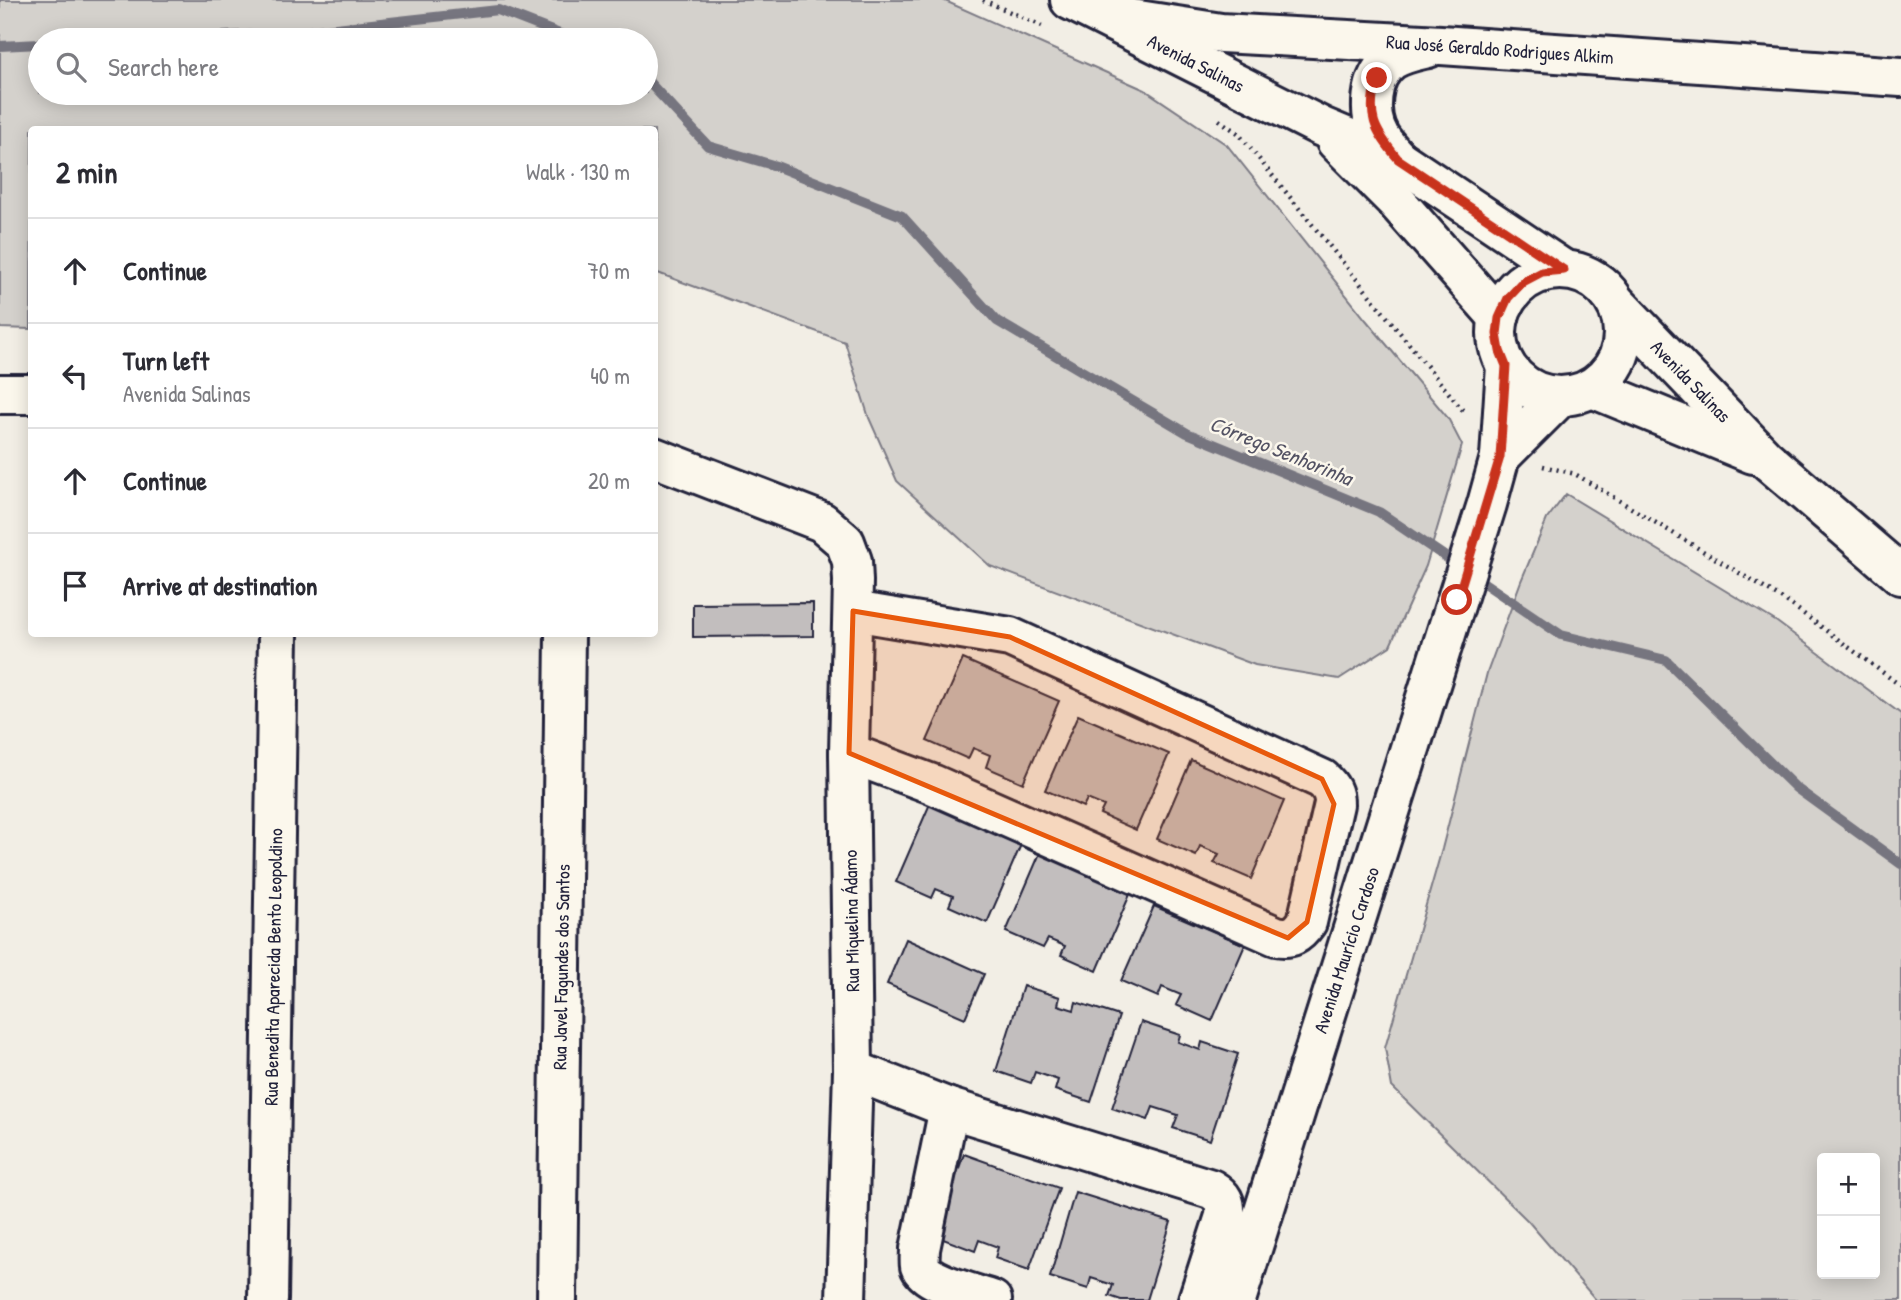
<!DOCTYPE html>
<html lang="en">
<head>
<meta charset="utf-8">
<style>
  body { margin:0; font-family:"Patrick Hand",sans-serif; background:#f2f2f3; color:#2b2b33 }
  .controls { position:absolute; right:21px; bottom:21px; display:grid; overflow:hidden; border-radius:7px; box-shadow:0 4px 18px #0003 }
  .controls button { width:63px; height:63px; display:grid; place-items:center; padding:0; border:0; border-bottom:2px solid #e1e1e2; background:#fff; color:#2b2b33; font:35px sans-serif }
  .stop { position:absolute; width:21px; height:21px; margin:-16px; border:5px solid #c8321e; border-radius:50%; background:#fff }
  .stop.end { background:#c8321e; border-color:#fff; box-shadow:0 2px 7px #0008 }
  .list { margin:0; padding:0; list-style:none }
  h2 { display:flex; justify-content:space-between; align-items:center; height:91px; margin:0; padding:0 28px; font-size:30px }
  h2 small { font-size:23px; font-weight:400; color:#7c7c81 }
  .list li { display:grid; grid-template-columns:46px 1fr auto; gap:21px; align-items:center; box-sizing:border-box; height:105px; padding:0 28px; border-top:2px solid #e1e1e2 }
  .list b { display:block; font-size:26px; white-space:nowrap }
  .list p { margin:0; font-size:23px; white-space:nowrap; color:#7c7c81 }
  .list em { font-size:23px; font-style:normal; color:#7c7c81 }
  .icon { flex:none; width:38px; height:38px; fill:none; stroke:currentColor; stroke-width:2; stroke-linecap:round; stroke-linejoin:round }
  .map { position:relative; flex:none; width:1901px; height:1300px; overflow:hidden }
  .search { position:absolute; background:#fff; box-shadow:0 4px 18px #0003; left:28px; top:28px; width:630px; height:77px; display:flex; align-items:center; gap:18px; box-sizing:border-box; padding:0 24px; border-radius:38px; color:#7c7c81; font-size:26px }
  .panel { position:absolute; background:#fff; box-shadow:0 4px 18px #0003; left:28px; top:126px; width:630px; height:511px; border-radius:7px }
  .map>svg:first-child { display:block }
  .green { fill:#d4d1cc; stroke:#7b7a84; stroke-width:2; fill-rule:evenodd }
  .lines { fill:none; stroke-linecap:round; stroke-linejoin:round }
  .stream { stroke:#76747f; stroke-width:10 }
  .building { fill:#c2bebe; stroke:#22223b; stroke-width:2 }
  .minor-casing { stroke:#22223b; stroke-width:44 }
  .path { stroke:#22223b; stroke-width:4.5; stroke-dasharray:2 5; stroke-linecap:butt }
  .minor { stroke:#fbf7ec; stroke-width:38 }
  .route { stroke:#c8321e; stroke-width:9 }
  .marked { fill:#e8590c; fill-opacity:0.2; stroke:#e8590c; stroke-width:5; stroke-linejoin:round }
  .labels { text-anchor:middle; stroke-width:5; stroke-linejoin:round; paint-order:stroke }
  .street-label { font-size:19px; fill:#22223b; stroke:#fbf7ec }
  .water-label { font-size:21px; font-style:italic; fill:#535263; stroke:#fbf7ec }
</style>
</head>
<body>
<div class="map">
<svg width="1901" height="1300" viewBox="0 0 1901 1300">
  <rect width="100%" height="100%" fill="#f2eee5"/>
  <filter id="ink" filterUnits="userSpaceOnUse"><feTurbulence type="fractalNoise" baseFrequency=".0143" numOctaves="2"/><feDisplacementMap in="SourceGraphic" scale="14" xChannelSelector="R" yChannelSelector="G"/><feConvolveMatrix kernelMatrix="1 2 1 2 8 2 1 2 1" color-interpolation-filters="sRGB"/></filter>
  <g filter="url(#ink)">
    <g class="green">
      <path d="M 0,0 L 943,0 L 1145,90 L 1227,145 L 1366,320 L 1448,418 L 1462,445 L 1426,566 L 1390,646 L 1339,679 L 1255,665 L 990,566 L 897,481 L 869,418 L 845,342 L 655,272 L 654,130 L 32,130 L 31,329 L 0,328 ZM 40,40 L 646,40 L 646,93 L 40,93 Z"/>
      <path d="M 1566,494 L 1777,622 L 1901,714 L 1901,1300 L 1596,1300 L 1528,1221 L 1392,1087 L 1385,1048 L 1442,849 L 1487,673 L 1521,581 L 1547,519 ZM 1822,1158 L 1875,1158 L 1875,1274 L 1822,1274 Z"/>
    </g>
    <g class="lines">
      <g class="stream">
        <polyline points="125,40 291,33 498,10 575,40"/>
        <polyline points="0,46 40,44"/>
        <polyline points="646,79 708,146 776,166 902,216 997,321 1187,433 1379,512 1561,635 1666,660 1796,788 1901,864"/>
      </g>
    </g>
    <g class="building">
      <polygon points="813,603 813,636 693,637 693,604"/>
      <polygon points="963,659 1059,701 1023,783 986,767 990,755 973,748 968,759 927,741"/>
      <polygon points="1078,715 1169,754 1136,830 1100,814 1104,806 1087,799 1083,807 1045,790"/>
      <polygon points="1191,760 1284,801 1251,879 1214,863 1219,854 1200,846 1196,856 1157,839"/>
      <polygon points="932,799 1023,840 987,923 949,906 953,896 936,889 932,898 896,882"/>
      <polygon points="1040,853 1131,892 1097,971 1061,955 1065,946 1048,939 1043,948 1006,932"/>
      <polygon points="1154,906 1245,945 1212,1021 1176,1005 1181,995 1162,987 1158,997 1121,981"/>
      <polygon points="906,939 984,974 965,1018 887,984"/>
      <polygon points="1023,986 1060,997 1058,1005 1074,1010 1076,1002 1119,1016 1091,1102 1055,1090 1058,1080 1035,1072 1031,1083 996,1071"/>
      <polygon points="1141,1022 1180,1035 1178,1042 1200,1050 1202,1042 1238,1054 1210,1140 1173,1128 1178,1115 1153,1107 1148,1120 1112,1108"/>
      <polygon points="964,1154 1059,1188 1029,1270 995,1258 998,1247 979,1240 975,1251 935,1236"/>
      <polygon points="1075,1192 1171,1222 1147,1300 1121,1300 1109,1296 1113,1285 1091,1278 1088,1289 1050,1277"/>
    </g>
    <g class="lines">
      <defs>
        <g id="minor">
          <polyline points="1070,0 1322,127 1398,159 1564,270"/>
          <polyline points="1100,14 1221,33 1441,45 1901,77"/>
          <polyline points="1336,141 1395,200 1499,318"/>
          <path d="M 1398,159 C 1392,152 1385,145 1380,137 C 1367,115 1369,76 1392,60 C 1403,53 1415,51 1428,48"/>
          <circle cx="1560" cy="333" r="63"/>
          <polyline points="1617,304 1765,458 1901,575"/>
          <polyline points="1592,388 1753,454"/>
          <polyline points="0,394 32,394"/>
          <polyline points="654,457 822,522 845,542 852,561 853,581 849,753 853,1070 846,1300"/>
          <polyline points="1500,457 1560,397"/>
          <path d="M 849,753 L 932,784 L 1276,936 C 1291,939 1298,935 1307,922 L 1334,804 C 1334,793 1331,787 1322,779 L 1010,637 L 853,611"/>
          <polyline points="853,1070 949,1108"/>
          <polyline points="268,1300 278,634"/>
          <polyline points="557,1300 565,634"/>
          <path d="M 992,1300 C 976,1294 925,1283 920,1266 C 919,1261 920,1254 920,1249 L 949,1108 L 1211,1189 C 1223,1196 1226,1202 1225,1216 L 1198,1300"/>
          <polyline points="1236,1300 1487,504 1500,457 1506,366"/>
        </g>
      </defs>
      <use href="#minor" class="minor-casing"/>
      <g class="path">
        <polyline points="983,0 1042,26"/>
        <polyline points="1219,120 1238,133 1465,413"/>
        <polyline points="1543,466 1575,474 1789,603 1901,686"/>
      </g>
      <use href="#minor" class="minor"/>
    </g>
  </g>
  <g class="lines" filter="url(#ink)">
    <path class="route" d="M 1377,78 C 1366,116 1374,130 1398,159 L 1564,270 L 1542,272 L 1523,282 L 1508,298 L 1499,318 L 1497,334 L 1500,351 L 1506,366 L 1500,457 L 1457,600"/>
  </g>
  <path class="marked" d="M 853,611 L 1010,637 L 1322,779 L 1334,804 L 1307,922 L 1288,938 L 849,753 Z"/>
  <g class="labels">
    <g class="street-label">
      <text transform="translate(1500 49) rotate(4)" y="7">Rua José Geraldo Rodrigues Alkim</text>
      <text transform="translate(1196 63) rotate(27)" y="7">Avenida Salinas</text>
      <text transform="translate(1691 381) rotate(46)" y="7">Avenida Salinas</text>
      <text transform="translate(851 921) rotate(-91)" y="7">Rua Miquelina Ádamo</text>
      <text transform="translate(1346 950) rotate(-72)" y="7">Avenida Maurício Cardoso</text>
      <text transform="translate(273 967) rotate(-89)" y="7">Rua Benedita Aparecida Bento Leopoldino</text>
      <text transform="translate(561 967) rotate(-89)" y="7">Rua Javel Fagundes dos Santos</text>
    </g>
    <g class="water-label">
      <text transform="translate(1281 451) rotate(22)" y="7">Córrego Senhorinha</text>
    </g>
  </g>
</svg>
<div class="controls">
<button>+</button>
<button>−</button>
</div>
<div class="stop" style="left:1457px;top:600px"></div>
<div class="stop end" style="left:1377px;top:78px"></div>
<div class="search"><svg class="icon" aria-label="search" viewBox="0 0 24 24"><circle cx="10" cy="10" r="6"/><path d="M15 15l6 6"/></svg>Search here</div>
<section class="panel">
<h2>2 min<small>Walk · 130 m</small></h2>
<ul class="list">
<li><svg class="icon" aria-label="ahead" viewBox="0 0 24 24"><path d="M12 20V5M6 11l6-6 6 6"/></svg><div><b>Continue</b></div><em>70 m</em></li>
<li><svg class="icon" aria-label="left" viewBox="0 0 24 24"><path d="M17 20v-9H6M10 6l-5 5 5 5"/></svg><div><b>Turn left</b><p>Avenida Salinas</p></div><em>40 m</em></li>
<li><svg class="icon" aria-label="ahead" viewBox="0 0 24 24"><path d="M12 20V5M6 11l6-6 6 6"/></svg><div><b>Continue</b></div><em>20 m</em></li>
<li><svg class="icon" aria-label="arrive" viewBox="0 0 24 24"><path d="M6 21V4h12l-3 4 3 4H6"/></svg><div><b>Arrive at destination</b></div></li>
</ul>
</section>
</div>
</body>
</html>
